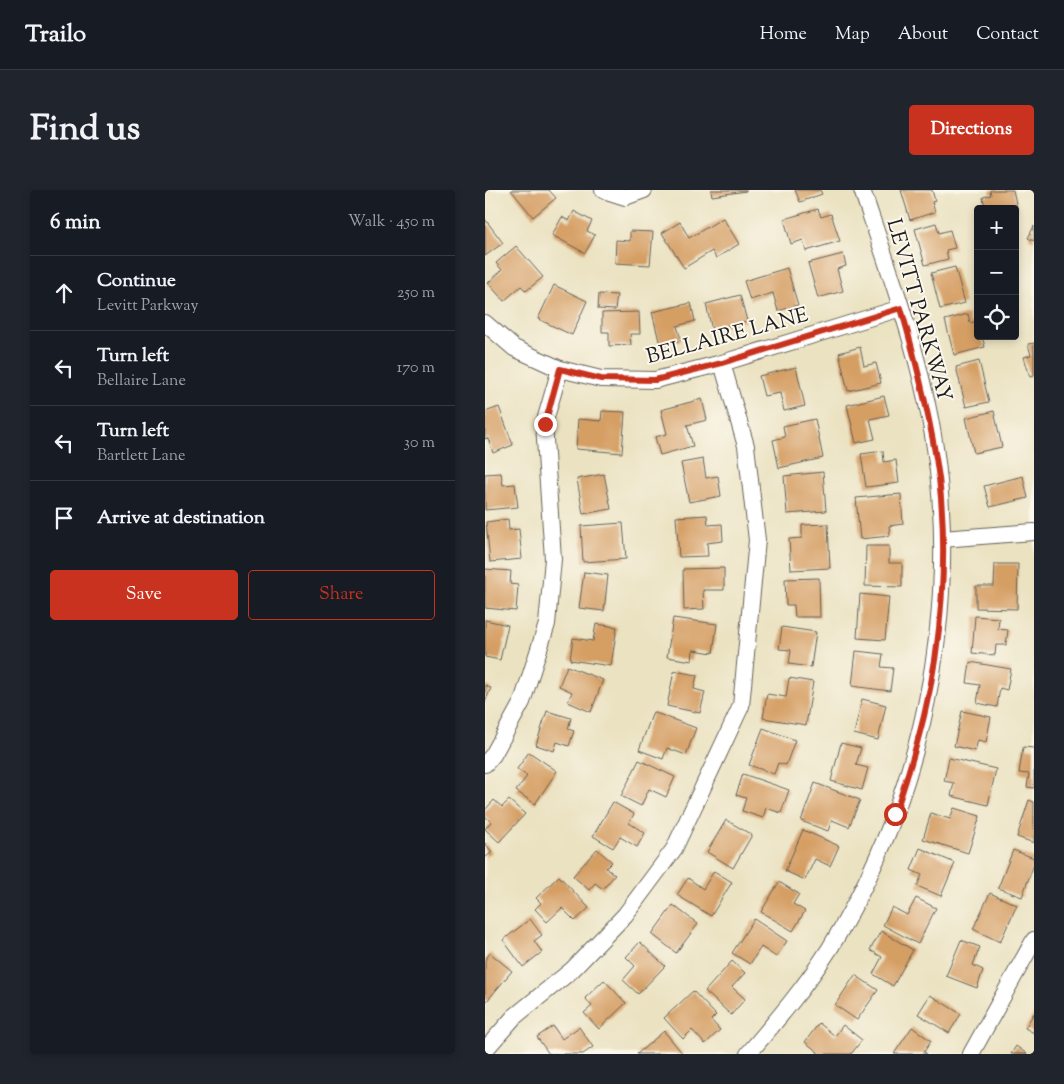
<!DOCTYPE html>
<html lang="en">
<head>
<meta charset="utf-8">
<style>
  body { margin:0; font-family:"Sorts Mill Goudy",serif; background:#20242c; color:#f1f3f6 }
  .controls { position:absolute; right:15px; top:15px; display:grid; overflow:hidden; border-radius:5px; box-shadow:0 2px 8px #0003 }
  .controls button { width:45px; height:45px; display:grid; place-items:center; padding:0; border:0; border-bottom:1px solid #363941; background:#171b24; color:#f1f3f6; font:25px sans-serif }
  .stop { position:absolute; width:15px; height:15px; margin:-11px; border:4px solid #c8321e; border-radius:50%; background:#fff }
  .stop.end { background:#c8321e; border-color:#fff; box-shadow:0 1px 5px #0008 }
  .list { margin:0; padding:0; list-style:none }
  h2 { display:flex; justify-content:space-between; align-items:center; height:65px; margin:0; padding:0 20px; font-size:21px }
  h2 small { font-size:16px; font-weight:400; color:#9ea1a6 }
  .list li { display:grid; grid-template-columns:32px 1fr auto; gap:15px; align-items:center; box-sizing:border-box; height:75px; padding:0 20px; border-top:1px solid #363941 }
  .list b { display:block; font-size:19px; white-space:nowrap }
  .list p { margin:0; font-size:16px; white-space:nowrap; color:#9ea1a6 }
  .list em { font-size:16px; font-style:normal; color:#9ea1a6 }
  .actions { display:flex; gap:10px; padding:15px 20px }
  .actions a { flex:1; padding:11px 0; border:1px solid #c8321e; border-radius:5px; text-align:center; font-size:18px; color:#c8321e }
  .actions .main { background:#c8321e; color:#fff }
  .icon { flex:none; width:28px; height:28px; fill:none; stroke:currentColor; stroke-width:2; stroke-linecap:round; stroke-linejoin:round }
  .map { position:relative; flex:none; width:549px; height:864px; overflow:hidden; border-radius:5px }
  header { display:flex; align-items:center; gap:30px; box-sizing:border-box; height:70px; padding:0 25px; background:#171b24; border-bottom:1px solid #363941 }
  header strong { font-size:24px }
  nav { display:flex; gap:28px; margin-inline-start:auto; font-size:18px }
  .intro { display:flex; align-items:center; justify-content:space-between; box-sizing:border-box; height:120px; padding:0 30px }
  h1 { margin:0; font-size:35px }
  .button { padding:12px 22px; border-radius:5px; background:#c8321e; color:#fff; font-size:18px; font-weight:700 }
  main { display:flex; gap:30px; padding:0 30px }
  aside { flex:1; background:#171b24; border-radius:5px; box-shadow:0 2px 8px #0003 }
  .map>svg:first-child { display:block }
  .building { fill:#d59e64 }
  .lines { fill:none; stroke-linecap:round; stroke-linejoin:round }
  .minor-casing { stroke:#646156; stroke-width:18 }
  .minor { stroke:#fff; stroke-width:16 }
  .route { stroke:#c8321e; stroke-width:6 }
  .labels { text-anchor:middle; stroke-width:4; stroke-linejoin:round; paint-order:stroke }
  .street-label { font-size:21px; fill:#1c1c1c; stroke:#fbf7ec }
</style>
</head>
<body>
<header>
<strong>Trailo</strong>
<nav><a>Home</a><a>Map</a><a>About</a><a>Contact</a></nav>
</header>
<div class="intro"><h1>Find us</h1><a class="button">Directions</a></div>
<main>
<aside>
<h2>6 min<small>Walk · 450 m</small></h2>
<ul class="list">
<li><svg class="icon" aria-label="ahead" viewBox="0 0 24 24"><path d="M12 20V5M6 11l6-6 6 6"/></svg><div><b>Continue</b><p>Levitt Parkway</p></div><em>250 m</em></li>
<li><svg class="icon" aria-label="left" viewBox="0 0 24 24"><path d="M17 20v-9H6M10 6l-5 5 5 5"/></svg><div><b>Turn left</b><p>Bellaire Lane</p></div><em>170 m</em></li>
<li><svg class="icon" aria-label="left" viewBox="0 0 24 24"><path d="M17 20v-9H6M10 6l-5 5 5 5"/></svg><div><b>Turn left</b><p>Bartlett Lane</p></div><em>30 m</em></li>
<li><svg class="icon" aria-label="arrive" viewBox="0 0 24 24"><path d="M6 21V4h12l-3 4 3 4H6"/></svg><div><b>Arrive at destination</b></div></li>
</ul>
<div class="actions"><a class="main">Save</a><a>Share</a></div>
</aside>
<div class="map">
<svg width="549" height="864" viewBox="0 0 549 864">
  <rect width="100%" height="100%" fill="#fbf7ec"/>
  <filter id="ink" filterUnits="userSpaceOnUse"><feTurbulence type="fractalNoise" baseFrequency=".02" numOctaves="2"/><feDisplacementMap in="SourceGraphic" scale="10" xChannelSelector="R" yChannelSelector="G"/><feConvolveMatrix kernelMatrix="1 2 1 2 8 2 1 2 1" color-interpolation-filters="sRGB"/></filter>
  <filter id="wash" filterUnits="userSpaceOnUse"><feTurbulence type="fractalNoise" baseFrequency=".0096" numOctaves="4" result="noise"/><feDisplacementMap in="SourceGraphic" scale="20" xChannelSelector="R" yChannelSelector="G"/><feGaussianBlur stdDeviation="1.12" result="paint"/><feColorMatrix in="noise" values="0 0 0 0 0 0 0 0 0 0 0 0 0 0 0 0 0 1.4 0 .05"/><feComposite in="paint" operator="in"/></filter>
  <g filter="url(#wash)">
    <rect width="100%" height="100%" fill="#ebe2c1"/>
    <g id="blocks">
      <g class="building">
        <polygon points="26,0 64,0 71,8 48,27"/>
        <polygon points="226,0 261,0 261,1 227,6"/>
        <polygon points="310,0 335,0 337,4 315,12"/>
        <polygon points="416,0 447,0 450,11 447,12 450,22 425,30"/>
        <polygon points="505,0 528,0 533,22 530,23 530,19 500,19 498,7 506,5"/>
        <polygon points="333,19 336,27 346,24 355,51 321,61 318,50 306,54 299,29"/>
        <polygon points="89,21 107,31 102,41 110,45 100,63 67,45 77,27 84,31"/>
        <polygon points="238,28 254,54 231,68 227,61 199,78 177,43 195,32 204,48"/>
        <polygon points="0,29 18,53 0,66"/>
        <polygon points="451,33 454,43 465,40 470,58 461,60 463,69 440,75 430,39"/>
        <polygon points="549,36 549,51 543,48"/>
        <polygon points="145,41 168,42 165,75 130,73 131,50 145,51"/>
        <polygon points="31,56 58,87 41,101 36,96 19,111 3,93 17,80 11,73"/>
        <polygon points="358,64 361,76 352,79 358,101 333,108 323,73"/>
        <polygon points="470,77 480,113 455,119 446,83"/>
        <polygon points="302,78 313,115 293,121 288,103 265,110 259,91"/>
        <polygon points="69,95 102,111 87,145 53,129"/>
        <polygon points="114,104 132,105 130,120 113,119"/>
        <polygon points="255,105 262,131 227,140 221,114"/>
        <polygon points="206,113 210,131 192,136 196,150 175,155 167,122"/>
        <polygon points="154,122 155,144 145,144 146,155 124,156 124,142 117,142 117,123"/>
        <polygon points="483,124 485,133 493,131 493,146 497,146 500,157 469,165 460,130"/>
        <polygon points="549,153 549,186 545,187 539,167 546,165 543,154"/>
        <polygon points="375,157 379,176 391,173 396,193 363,201 354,163"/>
        <polygon points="494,171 504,212 481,217 471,177"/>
        <polygon points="311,177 320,216 299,221 295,203 279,206 274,186"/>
        <polygon points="399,206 404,225 385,229 390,249 371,253 362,215"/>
        <polygon points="217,209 222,230 202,235 208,256 175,265 170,247 182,244 176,220"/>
        <polygon points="14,217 28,255 8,263 3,248 0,249 0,222"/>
        <polygon points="117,221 140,222 137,263 91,259 93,229 116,231"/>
        <polygon points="509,221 517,257 489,263 481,228"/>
        <polygon points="330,229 338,268 294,278 288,250 300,247 298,236"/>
        <polygon points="398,261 399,272 411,270 414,293 381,297 376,264"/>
        <polygon points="218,269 221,288 233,286 236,306 204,312 196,273"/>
        <polygon points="338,282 341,321 302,324 299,286"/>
        <polygon points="16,283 18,295 30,294 33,317 0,320 0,284"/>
        <polygon points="119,284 126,319 98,324 92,289"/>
        <polygon points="538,286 543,308 505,317 499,296"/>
        <polygon points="416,304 418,334 404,336 405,346 375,349 371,308"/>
        <polygon points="222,325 223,335 237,334 238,351 222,353 223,366 194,367 191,327"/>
        <polygon points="23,329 24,340 34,339 37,369 5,372 1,332"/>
        <polygon points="138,333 141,369 98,372 96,336"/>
        <polygon points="343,334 345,378 306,380 304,349 317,348 317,335"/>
        <polygon points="381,356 404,356 404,373 417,373 417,397 380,396"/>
        <polygon points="510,374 533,374 532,419 491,418 491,396 509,396"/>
        <polygon points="239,378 239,400 218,400 219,419 199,420 198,379"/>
        <polygon points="0,379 26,381 25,394 33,395 31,421 0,418"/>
        <polygon points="99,382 123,385 119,421 94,418"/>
        <polygon points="334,388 335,427 310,427 309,415 301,415 300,389"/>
        <polygon points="375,404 404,407 400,450 372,448"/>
        <polygon points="490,426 514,428 513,439 523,440 521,455 511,455 510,465 487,463"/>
        <polygon points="188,428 232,434 228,463 208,460 207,471 182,467"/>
        <polygon points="0,430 23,435 15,470 0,467"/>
        <polygon points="111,434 132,437 126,476 85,470 88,448 108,451"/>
        <polygon points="297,437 331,442 326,477 304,474 306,460 294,459"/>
        <polygon points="371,461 398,464 396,477 408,478 405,501 367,496"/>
        <polygon points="485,472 526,479 522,500 515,498 512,517 492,513 495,495 482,493"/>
        <polygon points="82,476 118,490 106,522 83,512 87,502 74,496"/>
        <polygon points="189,481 212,485 209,499 220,502 215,523 182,516"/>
        <polygon points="304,488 328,492 321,535 278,528 282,504 301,507"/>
        <polygon points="0,495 6,498 0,512"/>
        <polygon points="377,509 401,515 393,550 369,544"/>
        <polygon points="62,521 86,528 83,539 89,541 84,556 72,552 69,561 51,555"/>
        <polygon points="477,521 506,527 501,552 493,550 490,561 469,556"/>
        <polygon points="168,522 211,538 201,565 182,558 178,569 154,560"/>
        <polygon points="278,538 310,550 301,575 293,573 289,584 264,575"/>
        <polygon points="356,553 376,558 371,575 383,578 377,600 346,591"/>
        <polygon points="538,557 549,558 549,598 542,597 544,584 534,583"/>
        <polygon points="44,562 72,581 50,614 31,601 42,586 32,579"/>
        <polygon points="464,568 511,579 503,615 466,606 469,593 459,591"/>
        <polygon points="154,570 190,587 181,607 164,599 156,616 136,606"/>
        <polygon points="258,584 304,600 296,623 281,618 278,628 257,621 261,608 251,605"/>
        <polygon points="330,593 375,610 364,637 347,630 343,641 316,631"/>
        <polygon points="9,610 17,617 24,610 40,624 14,652 0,639 6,632 0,626 0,620"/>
        <polygon points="544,610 549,612 549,653 532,647"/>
        <polygon points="128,612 149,624 144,633 160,643 152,657 135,647 128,658 108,646"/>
        <polygon points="469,618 495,626 483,663 438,649 446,623 465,629"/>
        <polygon points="241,630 267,645 248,678 222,662"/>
        <polygon points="318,640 354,656 345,676 330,669 320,690 300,681"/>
        <polygon points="0,653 7,662 0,668"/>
        <polygon points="435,658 470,673 456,706 432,696 437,685 426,680"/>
        <polygon points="112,659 127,672 121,678 130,685 118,699 110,693 104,700 88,686"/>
        <polygon points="528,660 549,668 549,674 537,707 513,698"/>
        <polygon points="229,681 247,692 226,726 192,705 203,688 218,699"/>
        <polygon points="74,686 104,718 90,731 77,718 62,732 50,719 56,713 51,708"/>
        <polygon points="294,692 314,704 308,714 320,721 308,741 276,722"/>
        <polygon points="505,703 532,715 515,752 488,739"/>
        <polygon points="431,708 451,718 433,754 398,735 407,717 422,725"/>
        <polygon points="188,715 213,734 191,763 167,744"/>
        <polygon points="45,729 57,745 49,751 57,762 38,777 18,750"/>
        <polygon points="269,729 302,751 291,767 276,757 265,774 247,763"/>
        <polygon points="396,741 428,760 408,796 388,784 397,767 385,760"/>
        <polygon points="476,750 495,757 488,775 498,780 492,798 461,786"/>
        <polygon points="155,752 180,776 153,804 138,790 150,776 141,767"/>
        <polygon points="5,763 27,781 2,811 0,810 0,770"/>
        <polygon points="247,771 260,783 247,797 260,809 246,825 220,801"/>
        <polygon points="370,785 393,800 372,830 350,815"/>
        <polygon points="119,790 141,813 114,839 99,823 107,816 100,808"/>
        <polygon points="208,801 231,825 226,830 235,840 220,854 207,840 198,849 179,828"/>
        <polygon points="445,805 476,824 464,843 433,824"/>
        <polygon points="549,823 549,843 540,838"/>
        <polygon points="334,833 350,846 358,835 377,850 366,864 332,864 333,862 320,852"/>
        <polygon points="68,836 77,849 94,837 108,857 98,864 64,864 52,847"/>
        <polygon points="427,837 446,851 439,862 442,864 409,864"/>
        <polygon points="179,841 198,864 152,864"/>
        <polygon points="531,856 542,864 526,864"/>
      </g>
    </g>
  </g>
  <g filter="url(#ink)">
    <use href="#blocks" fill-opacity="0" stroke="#646156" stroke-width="1"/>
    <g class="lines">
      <defs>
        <g id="minor">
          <polyline points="118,0 140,7 159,0"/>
          <polyline points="0,133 29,158 75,179 116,189 170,190 237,173 416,118"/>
          <polyline points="457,349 549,342"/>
          <polyline points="0,574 8,565 37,512 62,434 68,369 59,234 75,179"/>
          <polyline points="0,860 29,827 87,780 140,725 189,659 256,516 272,350 261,256 237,173"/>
          <path d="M 263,864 C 292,830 321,796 345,758 C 430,619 469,453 454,291 C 445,192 409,94 377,0"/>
          <polyline points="486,864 549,750"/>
        </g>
      </defs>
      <use href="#minor" class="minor-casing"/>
      <use href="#minor" class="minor"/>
    </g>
  </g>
  <g class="lines" filter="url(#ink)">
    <path class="route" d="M 60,234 L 75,179 L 116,189 L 170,190 L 237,173 L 416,118 C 432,174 446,230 454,288 C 463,363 457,453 439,526 C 431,559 421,591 410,624"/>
  </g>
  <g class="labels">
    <g class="street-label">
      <text transform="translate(435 120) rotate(74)" y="7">LEVITT PARKWAY</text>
      <text transform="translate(242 145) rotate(-15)" y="7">BELLAIRE LANE</text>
    </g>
  </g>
</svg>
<div class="controls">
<button>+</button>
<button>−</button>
<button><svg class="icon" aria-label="locate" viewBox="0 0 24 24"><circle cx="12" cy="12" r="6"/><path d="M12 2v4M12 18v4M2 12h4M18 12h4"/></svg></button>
</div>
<div class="stop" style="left:410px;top:624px"></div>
<div class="stop end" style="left:60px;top:234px"></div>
</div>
</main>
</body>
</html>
